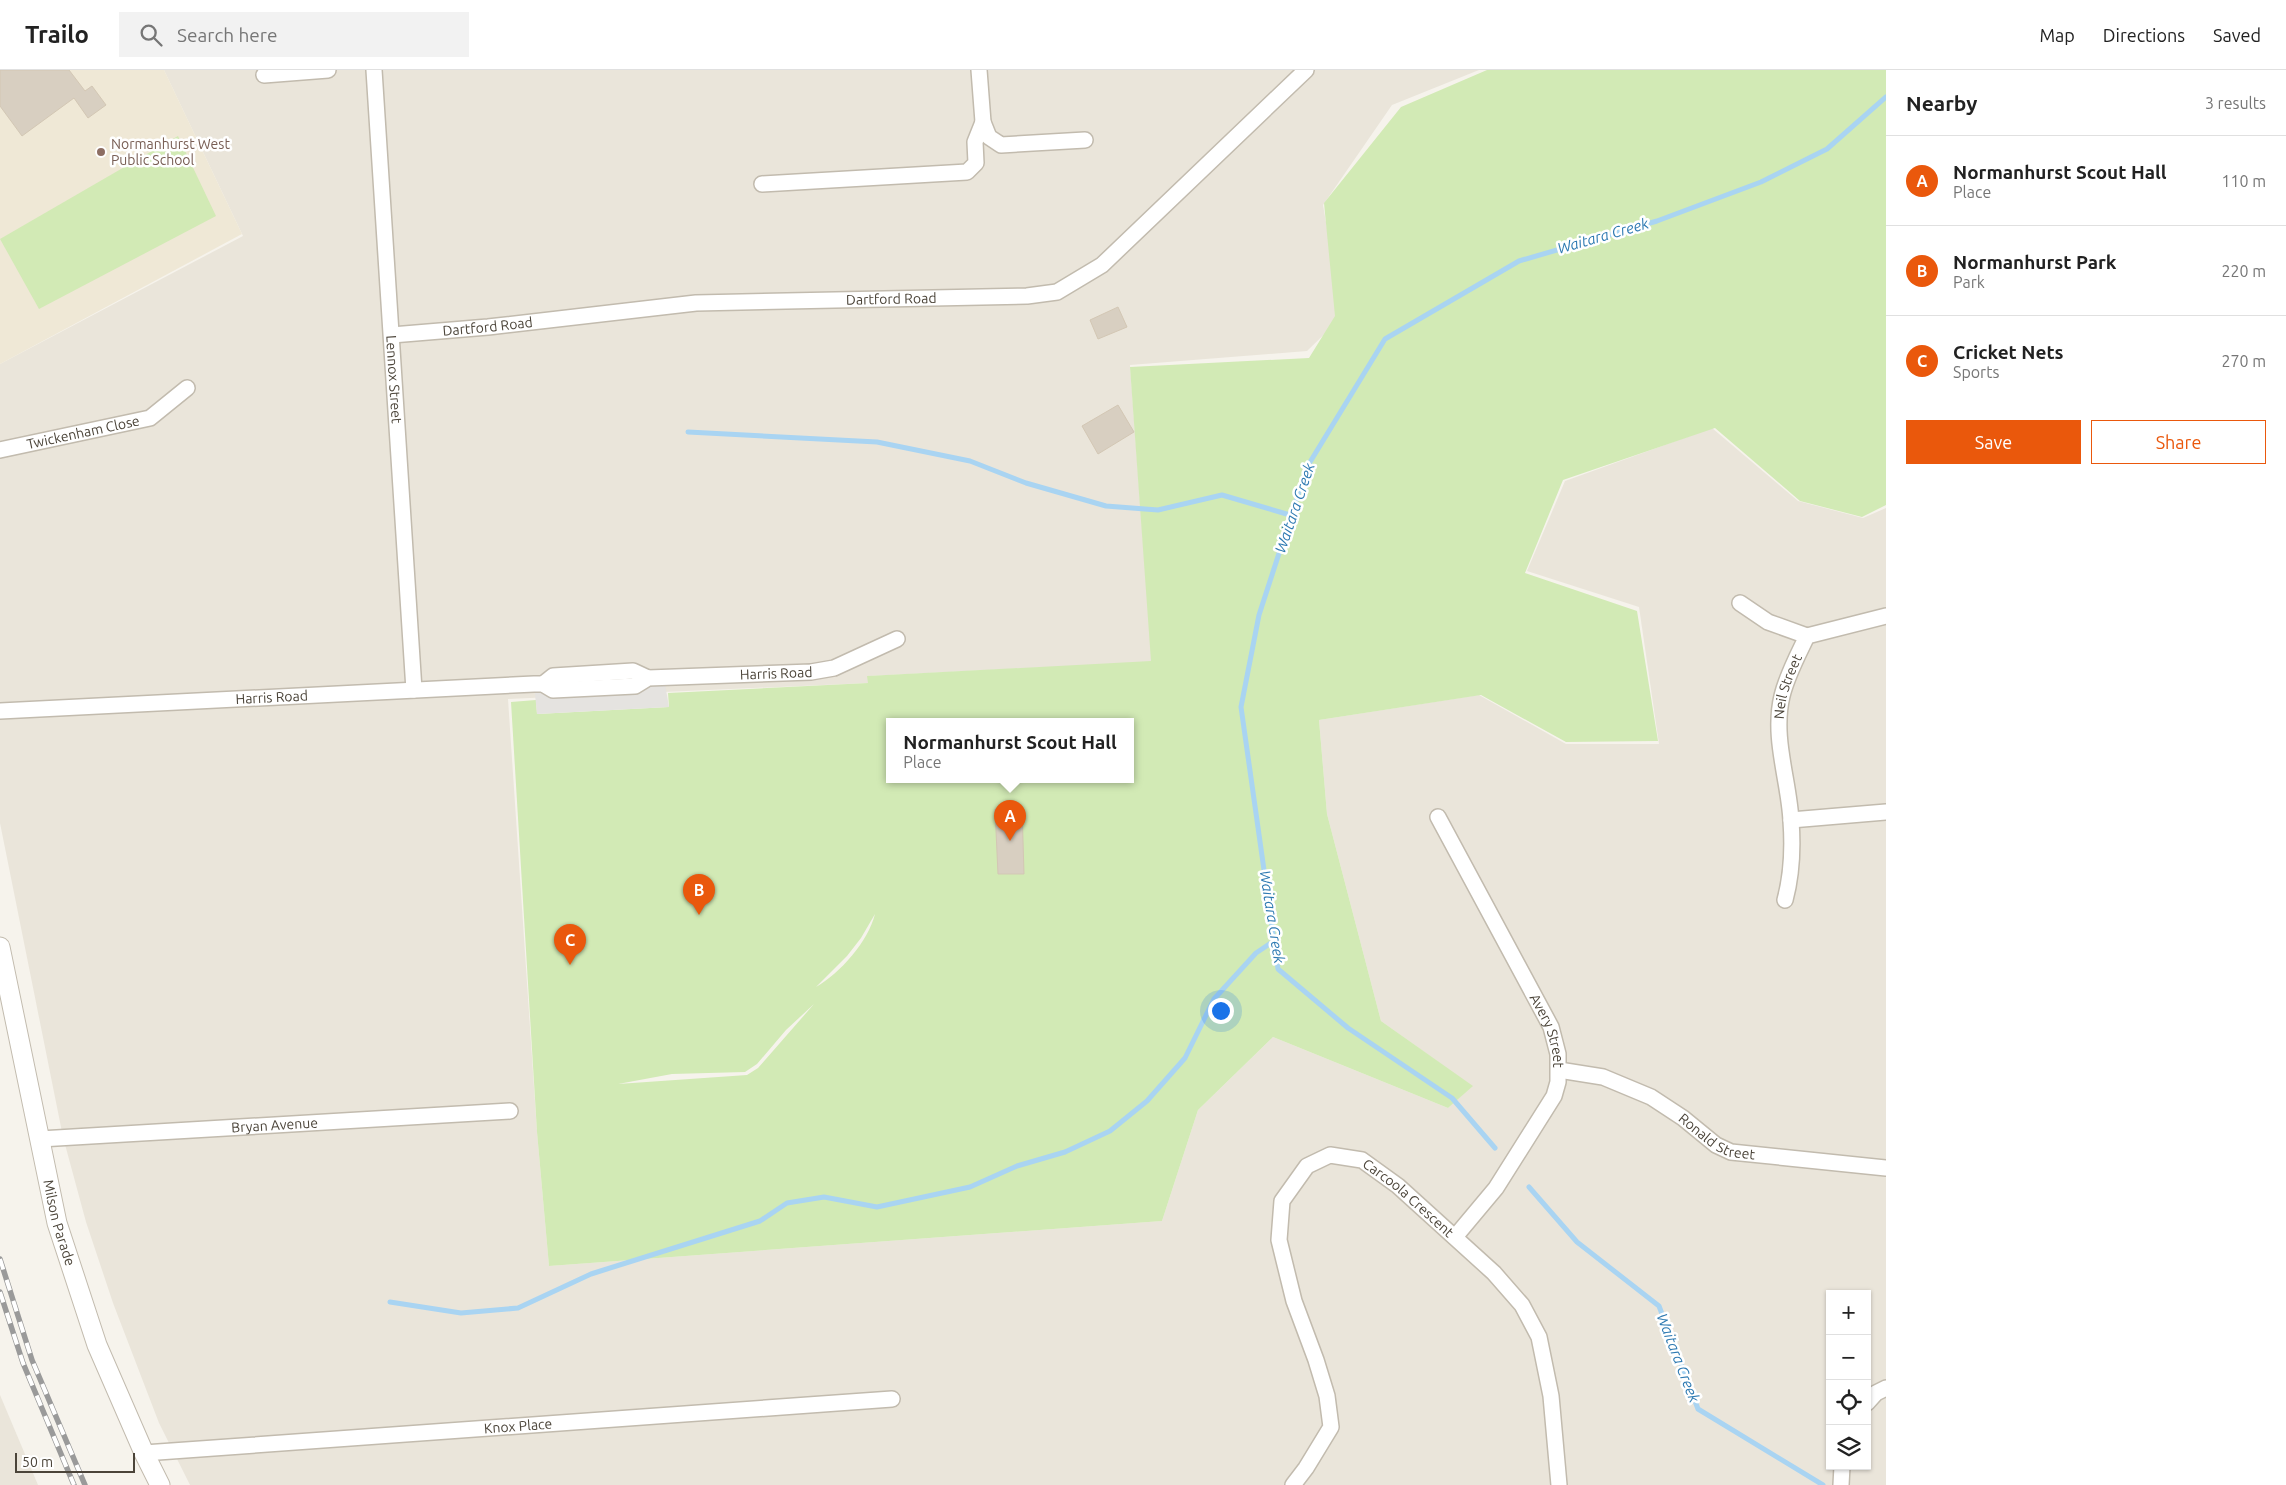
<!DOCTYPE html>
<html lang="en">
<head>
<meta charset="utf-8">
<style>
  body { margin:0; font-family:Ubuntu,sans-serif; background:#f2f2f2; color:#222 }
  .controls { position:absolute; right:15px; bottom:15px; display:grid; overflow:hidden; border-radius:0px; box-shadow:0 1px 4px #0004 }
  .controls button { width:45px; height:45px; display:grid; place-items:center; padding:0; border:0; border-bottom:1px solid #e0e0e0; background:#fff; color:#222; font:25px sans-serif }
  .scale { position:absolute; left:15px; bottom:12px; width:120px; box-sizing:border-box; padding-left:5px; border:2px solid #4b4439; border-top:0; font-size:14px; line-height:18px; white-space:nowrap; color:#4b4439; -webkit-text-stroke:4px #fff; paint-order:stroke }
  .you { position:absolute; left:1220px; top:940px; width:18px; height:18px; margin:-12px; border:4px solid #fff; border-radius:50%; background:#1a73e8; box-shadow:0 0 0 8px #1a73e833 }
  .badge { display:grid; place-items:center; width:32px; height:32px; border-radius:50%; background:#ea580c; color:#fff; font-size:16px; font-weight:700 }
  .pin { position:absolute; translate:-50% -41px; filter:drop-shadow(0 1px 2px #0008) }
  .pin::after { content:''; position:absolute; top:26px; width:18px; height:15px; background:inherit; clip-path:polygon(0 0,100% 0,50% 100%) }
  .popup { position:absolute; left:886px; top:648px; width:248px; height:65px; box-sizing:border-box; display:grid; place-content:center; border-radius:0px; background:#fff; filter:drop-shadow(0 1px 4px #0005); font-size:16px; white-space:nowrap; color:#767676 }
  .popup b { font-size:19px; color:#222 }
  .popup::after { content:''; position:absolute; left:50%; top:100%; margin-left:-10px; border:10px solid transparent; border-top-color:#fff }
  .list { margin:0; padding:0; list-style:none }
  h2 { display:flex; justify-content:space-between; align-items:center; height:65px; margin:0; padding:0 20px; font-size:21px }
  h2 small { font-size:16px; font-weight:400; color:#767676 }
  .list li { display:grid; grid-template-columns:32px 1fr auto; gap:15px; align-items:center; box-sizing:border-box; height:90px; padding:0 20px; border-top:1px solid #e0e0e0 }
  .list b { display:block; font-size:19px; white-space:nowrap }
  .list p { margin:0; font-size:16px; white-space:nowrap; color:#767676 }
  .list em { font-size:16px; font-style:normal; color:#767676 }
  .actions { display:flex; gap:10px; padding:15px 20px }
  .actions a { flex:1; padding:11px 0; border:1px solid #ea580c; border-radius:0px; text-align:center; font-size:18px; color:#ea580c }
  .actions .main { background:#ea580c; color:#fff }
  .icon { flex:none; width:28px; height:28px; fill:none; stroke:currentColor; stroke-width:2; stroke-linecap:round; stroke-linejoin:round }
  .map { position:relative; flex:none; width:1886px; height:1415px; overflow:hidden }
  header { display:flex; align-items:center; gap:30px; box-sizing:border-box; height:70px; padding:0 25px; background:#fff; border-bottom:1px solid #e0e0e0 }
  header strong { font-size:24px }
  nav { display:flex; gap:28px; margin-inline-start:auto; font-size:18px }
  .search { width:350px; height:45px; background:#f2f2f2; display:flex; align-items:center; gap:12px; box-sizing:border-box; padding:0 18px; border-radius:0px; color:#767676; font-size:19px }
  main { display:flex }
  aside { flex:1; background:#fff }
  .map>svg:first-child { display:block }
  .residential { fill:#eae5da; fill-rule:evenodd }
  .education { fill:#efe8d6 }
  .green { fill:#d2eab5; fill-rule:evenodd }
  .parking { fill:#e5e3e0 }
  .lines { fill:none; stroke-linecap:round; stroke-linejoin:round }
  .stream { stroke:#a9d4f2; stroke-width:5 }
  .building { fill:#d8cfc1; stroke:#d3c7b4 }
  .minor-casing { stroke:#c2bbae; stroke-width:18 }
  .tertiary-casing { stroke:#c2bbae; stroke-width:21 }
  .minor { stroke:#fff; stroke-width:15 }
  .tertiary { stroke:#fff; stroke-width:19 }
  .rail-casing { stroke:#9a9a9a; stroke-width:5.5 }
  .rail { stroke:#fff; stroke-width:4; stroke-dasharray:11; stroke-linecap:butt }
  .education-dot { fill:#8d6e63; stroke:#fff; stroke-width:2 }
  .labels { text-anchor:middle; stroke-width:5; stroke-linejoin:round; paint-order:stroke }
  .education-label { font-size:14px; fill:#785e54; stroke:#fff; text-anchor:start }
  .street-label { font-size:14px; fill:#4b4439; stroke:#fff }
  .water-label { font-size:15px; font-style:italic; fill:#2e7ab2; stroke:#fff }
</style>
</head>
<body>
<header>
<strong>Trailo</strong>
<div class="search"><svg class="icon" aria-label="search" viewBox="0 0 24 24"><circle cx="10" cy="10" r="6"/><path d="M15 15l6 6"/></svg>Search here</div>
<nav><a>Map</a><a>Directions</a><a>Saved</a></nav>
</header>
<main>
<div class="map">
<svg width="1886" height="1415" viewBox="0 0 1886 1415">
  <rect width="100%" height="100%" fill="#f6f3ec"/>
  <g class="residential">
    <path d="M 164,0 L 1479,0 L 1392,35 L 1323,135 L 1342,247 L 1307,281 L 1130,295 L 1152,592 L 868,606 L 868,613 L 508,629 L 537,1062 L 549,1196 L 1162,1151 L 1198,1040 L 1273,967 L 1448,1038 L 1472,1016 L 1381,951 L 1327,744 L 1319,650 L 1479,625 L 1566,674 L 1659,674 L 1639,537 L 1527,501 L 1565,411 L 1712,358 L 1798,431 L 1863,448 L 1886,438 L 1886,1415 L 190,1415 L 159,1353 L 113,1233 L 86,1152 L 63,1067 L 0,753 L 0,294 L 243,166 ZM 1830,1224 L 1867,1224 L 1867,1396 L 1830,1396 Z"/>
    <polygon points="0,1325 38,1415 0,1415"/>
  </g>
  <polygon class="education" points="0,0 164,0 242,164 0,294"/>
  <g class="green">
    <path d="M 1487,0 L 1886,0 L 1886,435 L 1862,447 L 1800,431 L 1715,358 L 1563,410 L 1525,503 L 1637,541 L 1658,671 L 1566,672 L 1481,625 L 1319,650 L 1327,744 L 1381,951 L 1473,1016 L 1448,1038 L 1273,967 L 1198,1040 L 1162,1151 L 549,1196 L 537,1062 L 511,632 L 536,630 L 537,644 L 669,637 L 668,623 L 868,613 L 867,606 L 1151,591 L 1130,297 L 1309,288 L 1335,246 L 1324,133 L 1401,37 ZM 890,652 L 1130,652 L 1130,710 L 890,710 ZM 875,844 C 868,872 840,903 816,917 L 847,886 L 861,868 ZM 814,934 L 758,998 L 747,1005 L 618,1014 L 672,1004 L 745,1002 L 757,994 L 786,960 Z"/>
    <polygon points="178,66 216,146 39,239 0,169"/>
  </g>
  <polygon class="parking" points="664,608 669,637 537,644 534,614"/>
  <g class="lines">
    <g class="stream">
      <polyline points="688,362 877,372 970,391 1026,413 1106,436 1158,440 1222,425 1290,445"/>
      <polyline points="1495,1078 1452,1028 1348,958 1278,899 1241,637 1259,545 1307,397 1385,269 1519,191 1657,151 1761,112 1827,79 1886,27"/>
      <polyline points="1529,1117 1577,1172 1659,1236 1698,1339 1823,1415"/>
      <polyline points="390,1232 461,1243 518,1238 591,1204 760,1151 787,1133 824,1127 877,1137 970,1117 1017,1096 1065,1082 1110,1061 1147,1031 1185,988 1214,929 1256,883 1274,871"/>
    </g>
  </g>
  <g class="building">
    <polygon points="0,0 69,0 85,21 92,16 106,35 88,48 74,28 22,66 0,36"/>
    <polygon points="1118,237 1127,257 1098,269 1090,250"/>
    <polygon points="1118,335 1134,362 1098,384 1082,356"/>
    <polygon points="1022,738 1024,804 998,804 995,739"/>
  </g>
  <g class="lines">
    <defs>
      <g id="minor">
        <path id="s1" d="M 374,0 L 414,620"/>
        <polyline points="979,0 983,52 989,67 1001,75 1085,70"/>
        <polyline points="264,5 328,0"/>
        <polyline points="762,114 967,102 976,93 975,72 983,52"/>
        <path id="s2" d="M 392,265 L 488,257 L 696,233 L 1027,226 L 1057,222 L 1102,195 L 1306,0"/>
        <path id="s3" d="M 0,380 L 150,348 L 187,318"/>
        <polyline points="1740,533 1768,552 1807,566"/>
        <polyline points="543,614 553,606 633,601 648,608"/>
        <path id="s4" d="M 0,641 L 534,614 L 543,614 L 553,620 L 635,616 L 648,608 L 811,602 L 834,598 L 897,569"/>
        <path id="s5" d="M 1438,747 L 1551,957 L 1558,984 L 1558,1012 L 1554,1026 L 1496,1118 L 1455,1167"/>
        <polyline points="1791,750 1886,742"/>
        <path id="s6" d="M 1785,830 C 1792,804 1793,778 1791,751 C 1789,710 1772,668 1782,626 C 1787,605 1798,585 1807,566 L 1886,546"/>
        <path id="s7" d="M 1559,1000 L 1603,1007 L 1651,1027 L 1683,1048 L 1716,1075 L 1731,1082 L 1886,1098"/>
        <path id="s8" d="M 40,1069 L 510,1041"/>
        <polyline points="1867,1333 1876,1323 1886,1318"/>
        <path id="s9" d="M 144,1383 L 892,1329"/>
        <path id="s10" d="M 1293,1415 L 1306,1398 L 1331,1357 L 1327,1326 L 1316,1290 L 1294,1231 L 1279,1170 L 1282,1131 L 1307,1096 L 1330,1085 L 1362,1090 L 1398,1116 L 1494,1203 L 1522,1235 L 1539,1267 L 1551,1326 L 1559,1415"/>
        <polyline points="1841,1415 1842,1396"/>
      </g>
      <g id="tertiary">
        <path id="s11" d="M 0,877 L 57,1153 L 97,1275 L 144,1383 L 160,1415"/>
      </g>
    </defs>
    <use href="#minor" class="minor-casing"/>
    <use href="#tertiary" class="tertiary-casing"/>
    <use href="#minor" class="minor"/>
    <use href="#tertiary" class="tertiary"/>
    <defs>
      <g id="rail">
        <polyline points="0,1189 32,1290 85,1415"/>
        <polyline points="0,1222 23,1293 74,1415"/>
      </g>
    </defs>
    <use href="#rail" class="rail-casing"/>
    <use href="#rail" class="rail"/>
  </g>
  <circle class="education-dot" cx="101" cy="82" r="5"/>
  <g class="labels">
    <g class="education-label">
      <text x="111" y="79">Normanhurst West<tspan x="111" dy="16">Public School</tspan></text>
    </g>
    <g class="street-label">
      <text dy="5" stroke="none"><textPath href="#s2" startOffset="501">Dartford Road</textPath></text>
      <text dy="5" stroke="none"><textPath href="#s2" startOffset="96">Dartford Road</textPath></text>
      <text dy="5" stroke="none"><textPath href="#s1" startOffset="310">Lennox Street</textPath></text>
      <text dy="5" stroke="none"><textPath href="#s3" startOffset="85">Twickenham Close</textPath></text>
      <text dy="5" stroke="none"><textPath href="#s4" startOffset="781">Harris Road</textPath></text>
      <text dy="5" stroke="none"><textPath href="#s6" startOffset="216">Neil Street</textPath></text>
      <text dy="5" stroke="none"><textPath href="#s4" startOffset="272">Harris Road</textPath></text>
      <text dy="5" stroke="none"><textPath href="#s5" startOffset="241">Avery Street</textPath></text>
      <text dy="5" stroke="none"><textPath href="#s8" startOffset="235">Bryan Avenue</textPath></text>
      <text dy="5" stroke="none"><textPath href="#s7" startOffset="175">Ronald Street</textPath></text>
      <text dy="5" stroke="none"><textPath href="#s10" startOffset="464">Carcoola Crescent</textPath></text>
      <text dy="5" stroke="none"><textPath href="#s11" startOffset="282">Milson Parade</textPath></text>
      <text dy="5" stroke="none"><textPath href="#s9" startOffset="375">Knox Place</textPath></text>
    </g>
    <g class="water-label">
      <text transform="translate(1603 166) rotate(-16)" y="5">Waitara Creek</text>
      <text transform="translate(1295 438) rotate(-71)" y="5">Waitara Creek</text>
      <text transform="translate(1272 847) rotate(81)" y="5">Waitara Creek</text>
      <text transform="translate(1678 1288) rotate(69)" y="5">Waitara Creek</text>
    </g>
  </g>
</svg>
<div class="controls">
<button>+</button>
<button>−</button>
<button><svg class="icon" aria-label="locate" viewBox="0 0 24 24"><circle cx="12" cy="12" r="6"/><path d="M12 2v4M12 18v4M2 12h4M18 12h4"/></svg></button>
<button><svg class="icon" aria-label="layers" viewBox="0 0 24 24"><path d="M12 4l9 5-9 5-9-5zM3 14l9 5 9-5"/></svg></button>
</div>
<div class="scale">50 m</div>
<div class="you"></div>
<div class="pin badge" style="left:1010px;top:771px">A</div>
<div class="popup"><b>Normanhurst Scout Hall</b>Place</div>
<div class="pin badge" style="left:699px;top:845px">B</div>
<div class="pin badge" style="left:570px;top:895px">C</div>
</div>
<aside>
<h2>Nearby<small>3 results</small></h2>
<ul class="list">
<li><span class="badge">A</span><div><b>Normanhurst Scout Hall</b><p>Place</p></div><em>110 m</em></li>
<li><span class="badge">B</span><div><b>Normanhurst Park</b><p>Park</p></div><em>220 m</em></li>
<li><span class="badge">C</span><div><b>Cricket Nets</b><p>Sports</p></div><em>270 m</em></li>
</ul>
<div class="actions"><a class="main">Save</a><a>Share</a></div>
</aside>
</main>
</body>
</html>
